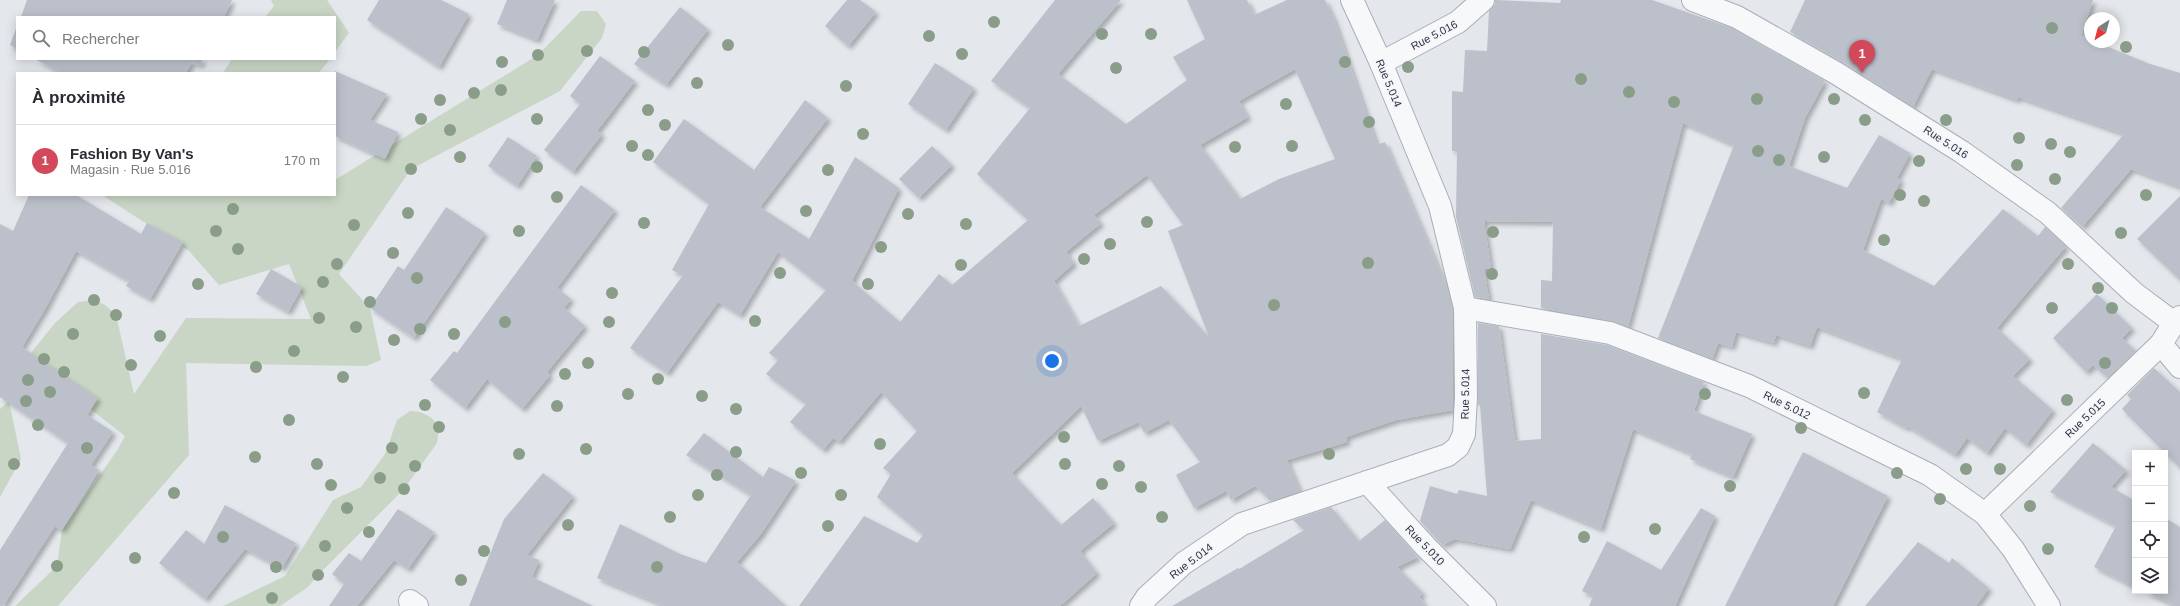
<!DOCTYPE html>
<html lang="fr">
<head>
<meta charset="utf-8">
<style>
  body { margin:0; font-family:Helvetica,sans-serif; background:#f7f7f7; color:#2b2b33 }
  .controls { position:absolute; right:12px; bottom:12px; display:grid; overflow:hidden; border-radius:0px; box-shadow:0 2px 10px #0003 }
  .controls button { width:36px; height:36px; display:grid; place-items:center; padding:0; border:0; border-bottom:1px solid #e1e1e2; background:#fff; color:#2b2b33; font:20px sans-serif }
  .compass { position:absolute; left:2084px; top:12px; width:36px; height:36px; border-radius:50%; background:#fff; box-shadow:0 2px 10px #0003; rotate:216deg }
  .you { position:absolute; left:1052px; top:361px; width:14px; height:14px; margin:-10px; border:3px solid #fff; border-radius:50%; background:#1a73e8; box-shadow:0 0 0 6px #1a73e833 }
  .badge { display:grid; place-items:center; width:26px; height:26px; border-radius:50%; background:#d1495b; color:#fff; font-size:13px; font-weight:700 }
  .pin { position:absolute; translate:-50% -33px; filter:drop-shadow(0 1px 2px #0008) }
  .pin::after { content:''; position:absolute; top:21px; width:14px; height:12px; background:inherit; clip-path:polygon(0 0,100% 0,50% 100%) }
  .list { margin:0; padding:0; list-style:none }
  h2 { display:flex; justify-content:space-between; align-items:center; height:52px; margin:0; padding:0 16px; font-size:17px }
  h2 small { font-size:13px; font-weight:400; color:#7c7c81 }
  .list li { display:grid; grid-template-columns:26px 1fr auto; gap:12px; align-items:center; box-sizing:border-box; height:72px; padding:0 16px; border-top:1px solid #e1e1e2 }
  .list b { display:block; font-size:15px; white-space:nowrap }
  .list p { margin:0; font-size:13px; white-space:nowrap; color:#7c7c81 }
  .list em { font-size:13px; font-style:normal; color:#7c7c81 }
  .icon { flex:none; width:22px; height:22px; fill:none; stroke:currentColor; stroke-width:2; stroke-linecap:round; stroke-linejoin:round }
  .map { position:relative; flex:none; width:2180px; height:606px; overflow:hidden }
  .search { position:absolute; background:#fff; box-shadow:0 2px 10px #0003; left:16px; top:16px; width:320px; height:44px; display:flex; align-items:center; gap:10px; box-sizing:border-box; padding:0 14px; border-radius:0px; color:#7c7c81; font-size:15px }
  .panel { position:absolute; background:#fff; box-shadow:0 2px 10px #0003; left:16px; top:72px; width:320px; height:124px; border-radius:0px }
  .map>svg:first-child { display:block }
  .green { fill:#c9d6c5 }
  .building { fill:#bbc0ca; fill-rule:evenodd; filter:url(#shadow) }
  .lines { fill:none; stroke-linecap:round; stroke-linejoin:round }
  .street-casing { stroke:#a9aeb7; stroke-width:24 }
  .street { stroke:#f7f8fa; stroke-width:22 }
  .tree { fill:#899d89 }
  .labels { text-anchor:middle; stroke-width:3.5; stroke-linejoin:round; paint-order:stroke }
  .street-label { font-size:11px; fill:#2b3445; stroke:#f4f6f9 }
</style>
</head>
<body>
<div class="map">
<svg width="2180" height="606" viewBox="0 0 2180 606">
  <defs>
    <filter id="shadow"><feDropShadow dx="3.5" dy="3.5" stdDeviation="2" flood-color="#0004"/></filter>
  </defs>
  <rect width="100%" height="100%" fill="#e4e7ec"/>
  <g class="green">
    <polygon points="271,0 327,0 349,33 335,52 335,17 265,17 274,6"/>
    <polygon points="581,11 597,11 606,24 602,38 560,91 411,169 339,274 370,308 381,360 366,366 186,363 189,455 58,606 15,606 57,566 62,530 118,449 125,436 26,359 55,323 78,302 94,300 105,305 116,315 134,394 186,318 311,319 289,264 219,285 189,251 102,195 335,195 335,180 538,55"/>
    <polygon points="232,59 330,59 319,73 223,73"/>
    <polygon points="9,401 21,459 0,497 0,409"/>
    <path d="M 410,411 C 423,411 432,416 439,427 L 437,443 L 404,489 L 318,575 L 308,587 L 280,606 L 223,606 L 285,576 L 333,500 L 361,487 L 385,454 L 397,420 Z"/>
  </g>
  <g class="building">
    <polygon points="27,0 232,0 224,17 21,17"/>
    <polygon points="379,0 441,0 469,14 439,67 367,20"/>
    <polygon points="507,0 555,0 537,40 497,24"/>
    <polygon points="847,0 860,0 876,12 848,46 825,26"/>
    <path d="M 1055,0 L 1121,0 L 1058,74 L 1126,124 L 1187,80 L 1173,57 L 1205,39 L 1187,0 L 1247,0 L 1254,15 L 1287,0 L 1325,0 L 1334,19 L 1377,145 L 1385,142 L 1447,288 L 1453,310 L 1453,410 L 1396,420 L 1346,437 L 1347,442 L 1287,460 L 1300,491 L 1271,501 L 1255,486 L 1231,500 L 1226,491 L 1194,508 L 1176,475 L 1200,462 L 1169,420 L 1144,433 L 1139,422 L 1098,441 L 1081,406 L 1012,473 L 1061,525 L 1093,498 L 1114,523 L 1080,551 L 1097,573 L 1060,606 L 799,606 L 864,516 L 917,543 L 923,535 L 877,497 L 891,474 L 883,468 L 917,431 L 881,392 L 839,442 L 833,438 L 823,450 L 790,422 L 806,404 L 766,374 L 778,360 L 769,353 L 826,290 L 778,252 L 740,315 L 718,302 L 667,373 L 630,348 L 683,275 L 672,270 L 709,204 L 653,162 L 684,119 L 754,170 L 805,100 L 828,118 L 760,207 L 809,239 L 855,157 L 899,188 L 852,281 L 900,322 L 939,274 L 952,285 L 1028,220 L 977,174 L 1030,108 L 991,81 ZM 1295,69 L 1335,159 L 1279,179 L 1240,199 L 1200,145 L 1248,117 L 1239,101 ZM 1147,175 L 1183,225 L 1168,231 L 1209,337 L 1161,286 L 1079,326 L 1054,281 L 1074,263 L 1066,252 L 1101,223 L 1094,215 Z"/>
    <polygon points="1495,0 1560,3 1561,0 1652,0 1732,28 1825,81 1805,118 1789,166 1847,188 1879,135 1910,153 1897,178 1901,180 1889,203 1881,199 1863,250 1934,286 2003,209 2038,236 2045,227 2066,246 1997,328 2030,359 2013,376 2053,410 2026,445 2005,428 1987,453 1967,438 1955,455 1907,426 1906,428 1877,412 1902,359 1817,327 1810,346 1776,335 1774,343 1736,332 1732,347 1718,343 1712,359 1658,338 1734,145 1683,123 1628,327 1612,321 1541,308 1541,280 1552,281 1553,222 1484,221 1491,268 1484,269 1489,299 1475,297 1456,217 1457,151 1452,151 1452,91 1463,92 1465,50 1487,51 1489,11 1495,4"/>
    <polygon points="1805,0 2093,0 2081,36 2090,40 2090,42 2096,42 2150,64 2180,73 2180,187 2131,169 2082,227 2061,208 2124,134 2018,97 2017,100 1932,69 1913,107 1843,62 1790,32"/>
    <polygon points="680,7 708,29 666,85 634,64"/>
    <polygon points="17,26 17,49 10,45"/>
    <polygon points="600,56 635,81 597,131 602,134 573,172 544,150 580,104 570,96"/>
    <polygon points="35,59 203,59 200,65 192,62 186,73 62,73"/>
    <polygon points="935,63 974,88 946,130 908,104"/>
    <polygon points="335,71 387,94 370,120 398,132 385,159 335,136"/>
    <polygon points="508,137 537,156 517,186 488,166"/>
    <polygon points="932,146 952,165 919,198 899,179"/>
    <polygon points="581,185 615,210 557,288 571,299 564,308 585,326 547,372 550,375 522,409 487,379 465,408 430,380 454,351 457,353"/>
    <polygon points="29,195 76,195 141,234 147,223 183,242 150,299 126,286 129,281 76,251 45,309 22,347 98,398 87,415 113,432 91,465 99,470 62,530 55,526 3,606 0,606 0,550 68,443 0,397 0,224 13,231"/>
    <polygon points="2180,196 2180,280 2137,239"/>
    <polygon points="446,207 485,233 414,338 370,308 398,266 404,270"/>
    <polygon points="271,269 302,287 288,312 256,294"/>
    <polygon points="2097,294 2132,328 2122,338 2136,351 2108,378 2093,365 2086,372 2053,338"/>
    <polygon points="1478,323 1499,326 1515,441 1541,439 1541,334 1607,345 1704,382 1694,411 1752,434 1733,477 1690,459 1692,454 1633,429 1601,529 1531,500 1510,549 1455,539 1442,545 1420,521 1430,486 1457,494 1459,490 1487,496 1480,405 1478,406"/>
    <polygon points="2154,368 2180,392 2180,468 2122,409 2131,399 2127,395"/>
    <polygon points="704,433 763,477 769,467 796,481 761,534 737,562 786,606 665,606 597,578 620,524 680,554 706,563 751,495 686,455"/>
    <polygon points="2093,443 2126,470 2111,487 2135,501 2135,587 2094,567 2116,526 2050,492"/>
    <polygon points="1803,452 1888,496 1833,606 1725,606"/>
    <polygon points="543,473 573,496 527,555 539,560 532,577 593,606 469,606 504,519"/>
    <polygon points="225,505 296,543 282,568 245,549 205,599 159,563 186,530 204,544"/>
    <polygon points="1331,507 1359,541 1385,520 1418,557 1397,567 1423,593 1419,596 1426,606 1172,606 1238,568 1239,569 1304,530 1293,520"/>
    <polygon points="1701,508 1715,516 1675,606 1589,606 1593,596 1582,591 1607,541 1661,570"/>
    <polygon points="398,509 434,532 408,569 394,560 357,606 329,606 344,584 332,574 349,553 361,561"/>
    <polygon points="2165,518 2180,527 2180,606 2176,606 2144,591 2165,591"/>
    <polygon points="1918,542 1949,563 1952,558 1989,588 1976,606 1865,606"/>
  </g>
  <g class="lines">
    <defs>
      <g id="street">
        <polyline points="1693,0 1737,17 1836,73 1962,152 2048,213 2134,293 2174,323"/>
        <polyline points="1381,63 1458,22 1483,0"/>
        <polyline points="1465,308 1610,333 1749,386 1930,475 1985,514 2013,549 2049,606"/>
        <polyline points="2161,344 2180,367"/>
        <polyline points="1367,482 1426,547 1485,606"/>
        <polyline points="1985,514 2161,344 2174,323 2180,317"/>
        <polyline points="410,601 417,606"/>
        <polyline points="1141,606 1147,597 1184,563 1242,524 1448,455 1458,447 1464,434 1466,397 1465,308 1440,206 1381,63 1352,0"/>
      </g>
    </defs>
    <use href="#street" class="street-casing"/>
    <use href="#street" class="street"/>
  </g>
  <g class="tree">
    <circle cx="994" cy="22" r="6"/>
    <circle cx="2052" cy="28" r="6"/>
    <circle cx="1102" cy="34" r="6"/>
    <circle cx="1151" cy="34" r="6"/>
    <circle cx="929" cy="36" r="6"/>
    <circle cx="728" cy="45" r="6"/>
    <circle cx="2126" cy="47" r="6"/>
    <circle cx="587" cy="51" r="6"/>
    <circle cx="644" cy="52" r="6"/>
    <circle cx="962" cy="54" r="6"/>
    <circle cx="538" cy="55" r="6"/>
    <circle cx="502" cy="62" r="6"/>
    <circle cx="1345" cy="62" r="6"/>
    <circle cx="1408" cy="67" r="6"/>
    <circle cx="1116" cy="68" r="6"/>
    <circle cx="1581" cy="79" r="6"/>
    <circle cx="697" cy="83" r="6"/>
    <circle cx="846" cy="86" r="6"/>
    <circle cx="501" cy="90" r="6"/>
    <circle cx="1629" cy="92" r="6"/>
    <circle cx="474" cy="93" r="6"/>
    <circle cx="1757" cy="99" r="6"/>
    <circle cx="1834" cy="99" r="6"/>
    <circle cx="440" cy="100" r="6"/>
    <circle cx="1674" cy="102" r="6"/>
    <circle cx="1286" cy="104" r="6"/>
    <circle cx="648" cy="110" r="6"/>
    <circle cx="421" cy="119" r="6"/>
    <circle cx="537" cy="119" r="6"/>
    <circle cx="1865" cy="120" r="6"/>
    <circle cx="1946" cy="120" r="6"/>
    <circle cx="1369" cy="122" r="6"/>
    <circle cx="665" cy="125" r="6"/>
    <circle cx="450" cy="130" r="6"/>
    <circle cx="863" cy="134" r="6"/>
    <circle cx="2019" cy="138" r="6"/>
    <circle cx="2051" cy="144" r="6"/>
    <circle cx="632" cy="146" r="6"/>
    <circle cx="1292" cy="146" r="6"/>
    <circle cx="1235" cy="147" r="6"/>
    <circle cx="1758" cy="151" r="6"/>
    <circle cx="2070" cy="152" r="6"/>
    <circle cx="648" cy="155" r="6"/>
    <circle cx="460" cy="157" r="6"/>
    <circle cx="1824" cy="157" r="6"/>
    <circle cx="1779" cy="160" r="6"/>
    <circle cx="1919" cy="161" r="6"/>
    <circle cx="2017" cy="165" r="6"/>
    <circle cx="537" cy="167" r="6"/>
    <circle cx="411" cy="169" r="6"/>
    <circle cx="828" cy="170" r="6"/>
    <circle cx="2055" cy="179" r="6"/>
    <circle cx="1900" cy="195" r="6"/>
    <circle cx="2146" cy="195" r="6"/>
    <circle cx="557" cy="197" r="6"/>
    <circle cx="1924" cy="201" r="6"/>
    <circle cx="233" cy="209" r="6"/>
    <circle cx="806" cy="211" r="6"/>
    <circle cx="408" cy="213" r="6"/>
    <circle cx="908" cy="214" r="6"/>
    <circle cx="1147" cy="222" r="6"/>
    <circle cx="644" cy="223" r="6"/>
    <circle cx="966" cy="224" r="6"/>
    <circle cx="354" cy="225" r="6"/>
    <circle cx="216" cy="231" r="6"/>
    <circle cx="519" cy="231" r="6"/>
    <circle cx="1493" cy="232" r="6"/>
    <circle cx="2121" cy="233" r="6"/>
    <circle cx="1884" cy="240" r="6"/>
    <circle cx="1110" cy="244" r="6"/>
    <circle cx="881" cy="247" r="6"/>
    <circle cx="238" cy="249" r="6"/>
    <circle cx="393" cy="253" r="6"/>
    <circle cx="1084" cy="259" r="6"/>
    <circle cx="1368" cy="263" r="6"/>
    <circle cx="337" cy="264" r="6"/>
    <circle cx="2068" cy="264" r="6"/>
    <circle cx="961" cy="265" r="6"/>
    <circle cx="780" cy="273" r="6"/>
    <circle cx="1492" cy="274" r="6"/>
    <circle cx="417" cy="278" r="6"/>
    <circle cx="323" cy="282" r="6"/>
    <circle cx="198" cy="284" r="6"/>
    <circle cx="868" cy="284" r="6"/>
    <circle cx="2098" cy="288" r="6"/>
    <circle cx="612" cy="293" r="6"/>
    <circle cx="94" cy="300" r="6"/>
    <circle cx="370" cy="302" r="6"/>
    <circle cx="1274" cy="305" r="6"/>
    <circle cx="2052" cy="308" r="6"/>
    <circle cx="2112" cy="308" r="6"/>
    <circle cx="116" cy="315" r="6"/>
    <circle cx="319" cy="318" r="6"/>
    <circle cx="755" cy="321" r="6"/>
    <circle cx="505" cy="322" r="6"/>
    <circle cx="609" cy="322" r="6"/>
    <circle cx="356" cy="327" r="6"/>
    <circle cx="420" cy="329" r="6"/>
    <circle cx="73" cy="334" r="6"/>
    <circle cx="454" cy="334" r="6"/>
    <circle cx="160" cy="336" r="6"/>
    <circle cx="394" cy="340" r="6"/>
    <circle cx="294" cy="351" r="6"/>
    <circle cx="44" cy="359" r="6"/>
    <circle cx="588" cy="363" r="6"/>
    <circle cx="2105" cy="363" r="6"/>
    <circle cx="131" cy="365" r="6"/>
    <circle cx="256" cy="367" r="6"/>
    <circle cx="64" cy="372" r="6"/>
    <circle cx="565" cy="374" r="6"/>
    <circle cx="343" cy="377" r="6"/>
    <circle cx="658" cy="379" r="6"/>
    <circle cx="28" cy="380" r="6"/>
    <circle cx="50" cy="392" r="6"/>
    <circle cx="1864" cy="393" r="6"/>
    <circle cx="628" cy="394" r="6"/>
    <circle cx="1705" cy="394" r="6"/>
    <circle cx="702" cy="396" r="6"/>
    <circle cx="2067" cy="400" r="6"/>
    <circle cx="26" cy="401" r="6"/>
    <circle cx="425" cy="405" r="6"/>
    <circle cx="557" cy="406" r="6"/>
    <circle cx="736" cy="409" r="6"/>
    <circle cx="289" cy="420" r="6"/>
    <circle cx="38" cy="425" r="6"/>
    <circle cx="439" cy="427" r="6"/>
    <circle cx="1801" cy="428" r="6"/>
    <circle cx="1064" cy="437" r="6"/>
    <circle cx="880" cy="444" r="6"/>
    <circle cx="87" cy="448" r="6"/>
    <circle cx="392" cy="448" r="6"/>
    <circle cx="586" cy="449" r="6"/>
    <circle cx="736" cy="452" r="6"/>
    <circle cx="519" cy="454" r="6"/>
    <circle cx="1329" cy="454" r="6"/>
    <circle cx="255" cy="457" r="6"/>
    <circle cx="14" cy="464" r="6"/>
    <circle cx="317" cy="464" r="6"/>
    <circle cx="1065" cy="464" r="6"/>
    <circle cx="415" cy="466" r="6"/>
    <circle cx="1119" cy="466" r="6"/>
    <circle cx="1966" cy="469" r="6"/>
    <circle cx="2000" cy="469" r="6"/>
    <circle cx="801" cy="473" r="6"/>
    <circle cx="1897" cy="473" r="6"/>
    <circle cx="717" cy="475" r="6"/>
    <circle cx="380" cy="478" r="6"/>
    <circle cx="1102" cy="484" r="6"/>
    <circle cx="331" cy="485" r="6"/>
    <circle cx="1730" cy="486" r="6"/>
    <circle cx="1141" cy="487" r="6"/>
    <circle cx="404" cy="489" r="6"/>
    <circle cx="174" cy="493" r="6"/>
    <circle cx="698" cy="495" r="6"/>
    <circle cx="841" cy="495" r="6"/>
    <circle cx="1940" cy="499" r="6"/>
    <circle cx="2030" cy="506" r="6"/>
    <circle cx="347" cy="508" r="6"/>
    <circle cx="670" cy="517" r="6"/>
    <circle cx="1162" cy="517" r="6"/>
    <circle cx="568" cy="525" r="6"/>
    <circle cx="828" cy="526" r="6"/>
    <circle cx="1655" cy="529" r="6"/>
    <circle cx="369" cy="532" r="6"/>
    <circle cx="223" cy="537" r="6"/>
    <circle cx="1584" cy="537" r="6"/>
    <circle cx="325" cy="546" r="6"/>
    <circle cx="2048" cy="549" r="6"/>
    <circle cx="484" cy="551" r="6"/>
    <circle cx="135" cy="558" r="6"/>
    <circle cx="57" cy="566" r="6"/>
    <circle cx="276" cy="567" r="6"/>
    <circle cx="657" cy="567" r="6"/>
    <circle cx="318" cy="575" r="6"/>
    <circle cx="461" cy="580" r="6"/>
    <circle cx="272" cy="598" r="6"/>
  </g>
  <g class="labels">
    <g class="street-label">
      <text transform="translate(1434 35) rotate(-28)" y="4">Rue 5.016</text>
      <text transform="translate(1389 83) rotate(67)" y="4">Rue 5.014</text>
      <text transform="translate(1946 142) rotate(33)" y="4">Rue 5.016</text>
      <text transform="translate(1465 394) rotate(-89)" y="4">Rue 5.014</text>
      <text transform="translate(1787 405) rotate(26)" y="4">Rue 5.012</text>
      <text transform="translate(2085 418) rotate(-44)" y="4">Rue 5.015</text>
      <text transform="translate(1425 545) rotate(46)" y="4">Rue 5.010</text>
      <text transform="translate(1191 561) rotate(-37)" y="4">Rue 5.014</text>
    </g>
  </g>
</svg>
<div class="controls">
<button>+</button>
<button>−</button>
<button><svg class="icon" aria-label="locate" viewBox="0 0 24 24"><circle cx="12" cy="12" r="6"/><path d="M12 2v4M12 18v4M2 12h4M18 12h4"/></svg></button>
<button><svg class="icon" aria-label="layers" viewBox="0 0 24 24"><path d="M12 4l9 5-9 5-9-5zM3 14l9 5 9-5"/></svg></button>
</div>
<svg class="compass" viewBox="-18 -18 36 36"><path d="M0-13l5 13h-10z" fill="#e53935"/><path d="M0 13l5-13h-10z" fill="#7c7c81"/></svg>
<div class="you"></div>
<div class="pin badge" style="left:1862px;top:73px">1</div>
<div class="search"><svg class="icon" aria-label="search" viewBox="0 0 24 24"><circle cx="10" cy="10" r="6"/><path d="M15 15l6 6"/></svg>Rechercher</div>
<section class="panel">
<h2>À proximité<small></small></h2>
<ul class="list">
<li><span class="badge">1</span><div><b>Fashion By Van's</b><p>Magasin · Rue 5.016</p></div><em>170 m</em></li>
</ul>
</section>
</div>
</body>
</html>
